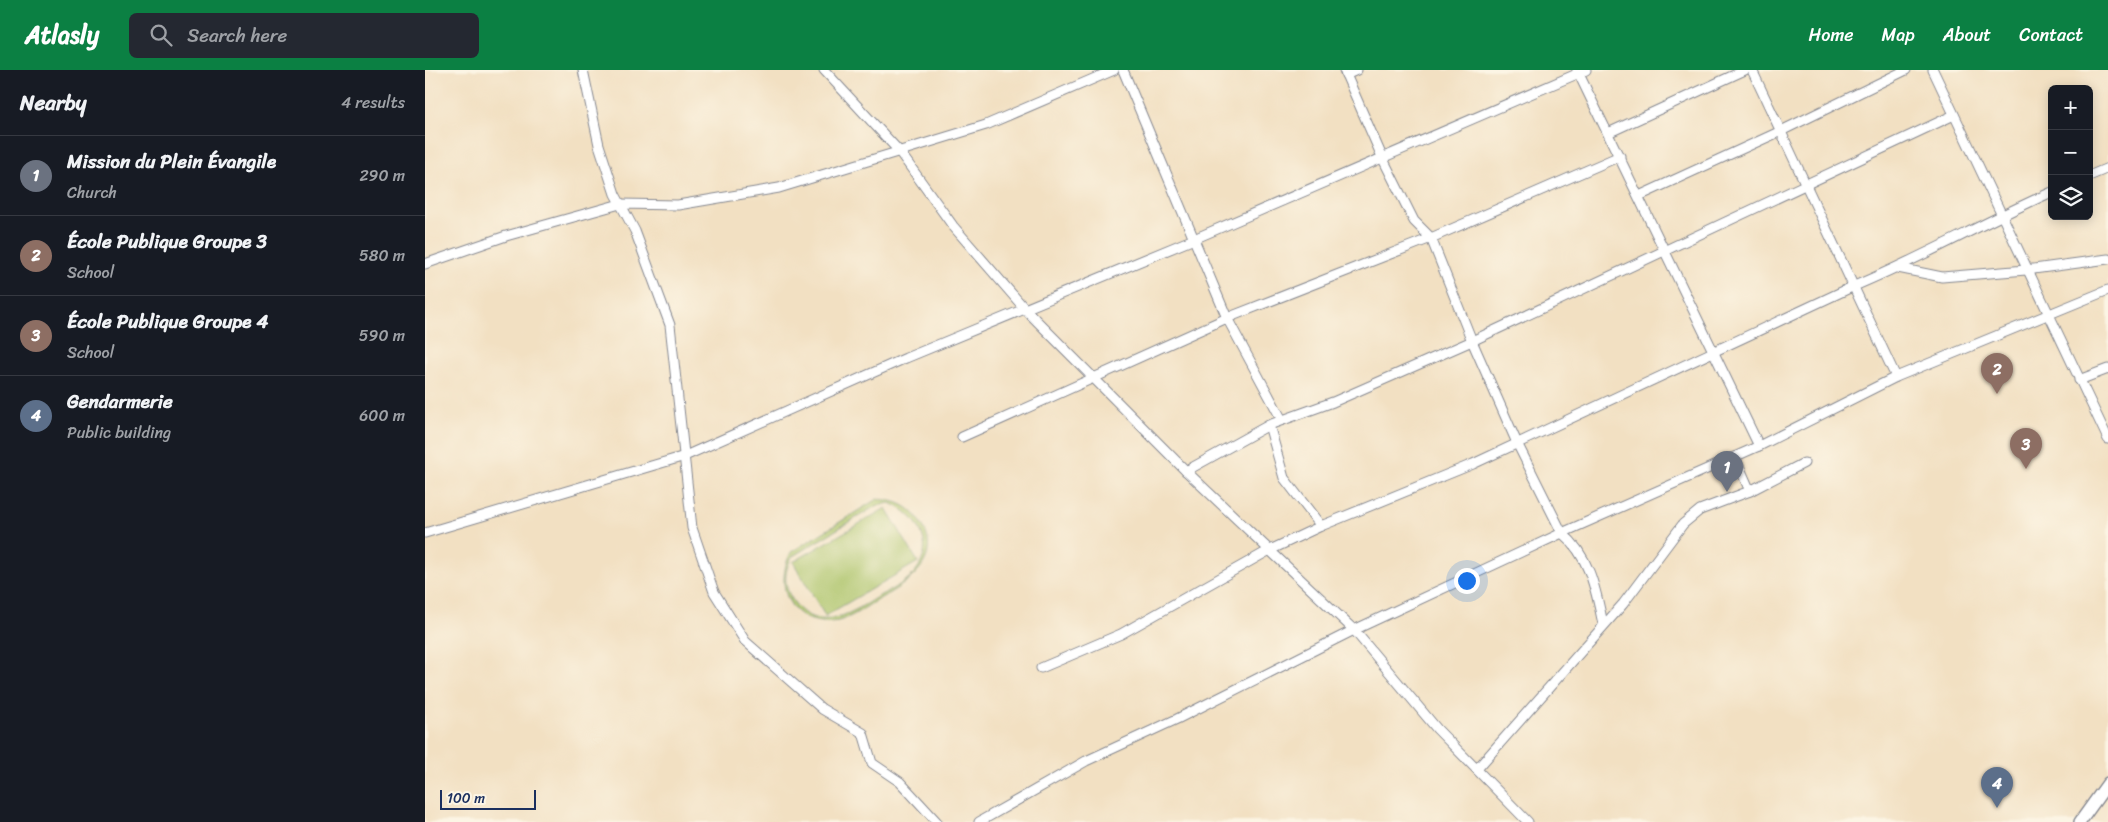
<!DOCTYPE html>
<html lang="en">
<head>
<meta charset="utf-8">
<style>
  body { margin:0; font-family:Sriracha,sans-serif; background:#242831; color:#f1f3f6 }
  .controls { position:absolute; right:15px; top:15px; display:grid; overflow:hidden; border-radius:8px; box-shadow:0 2px 12px #0003 }
  .controls button { width:45px; height:45px; display:grid; place-items:center; padding:0; border:0; border-bottom:1px solid #363941; background:#171b24; color:#f1f3f6; font:25px sans-serif }
  .scale { position:absolute; left:15px; bottom:12px; width:96px; box-sizing:border-box; padding-left:5px; border:2px solid #1b2f5e; border-top:0; font-size:14px; line-height:18px; white-space:nowrap; color:#1b2f5e; -webkit-text-stroke:4px #fcf5e5; paint-order:stroke }
  .you { position:absolute; left:1041px; top:510px; width:18px; height:18px; margin:-12px; border:4px solid #fff; border-radius:50%; background:#1a73e8; box-shadow:0 0 0 8px #1a73e833 }
  .badge { display:grid; place-items:center; width:32px; height:32px; border-radius:50%; background:#0b8043; color:#fff; font-size:16px; font-weight:700 }
  .pin { position:absolute; translate:-50% -41px; filter:drop-shadow(0 1px 2px #0008) }
  .pin::after { content:''; position:absolute; top:26px; width:18px; height:15px; background:inherit; clip-path:polygon(0 0,100% 0,50% 100%) }
  .list { margin:0; padding:0; list-style:none }
  h2 { display:flex; justify-content:space-between; align-items:center; height:65px; margin:0; padding:0 20px; font-size:21px }
  h2 small { font-size:16px; font-weight:400; color:#9ea1a6 }
  .list li { display:grid; grid-template-columns:32px 1fr auto; gap:15px; align-items:center; box-sizing:border-box; height:80px; padding:0 20px; border-top:1px solid #363941 }
  .list b { display:block; font-size:19px; white-space:nowrap }
  .list p { margin:0; font-size:16px; white-space:nowrap; color:#9ea1a6 }
  .list em { font-size:16px; font-style:normal; color:#9ea1a6 }
  .icon { flex:none; width:28px; height:28px; fill:none; stroke:currentColor; stroke-width:2; stroke-linecap:round; stroke-linejoin:round }
  .map { position:relative; flex:none; width:1683px; height:752px; overflow:hidden }
  header { display:flex; align-items:center; gap:30px; box-sizing:border-box; height:70px; padding:0 25px; background:#0b8043; color:#fff }
  header strong { font-size:24px }
  nav { display:flex; gap:28px; margin-inline-start:auto; font-size:18px }
  .search { width:350px; height:45px; background:#242831; display:flex; align-items:center; gap:12px; box-sizing:border-box; padding:0 18px; border-radius:8px; color:#9ea1a6; font-size:19px }
  main { display:flex }
  aside { flex:1; background:#171b24 }
  .map>svg:first-child { display:block }
  .green { fill:#abc368; stroke:#637963; fill-rule:evenodd }
  .lines { fill:none; stroke-linecap:round; stroke-linejoin:round }
  .minor-casing { stroke:#868890; stroke-width:11 }
  .major-casing { stroke:#868890; stroke-width:14 }
  .minor { stroke:#fff; stroke-width:9 }
  .major { stroke:#fff; stroke-width:11 }
</style>
</head>
<body>
<header>
<strong>Atlasly</strong>
<div class="search"><svg class="icon" aria-label="search" viewBox="0 0 24 24"><circle cx="10" cy="10" r="6"/><path d="M15 15l6 6"/></svg>Search here</div>
<nav><a>Home</a><a>Map</a><a>About</a><a>Contact</a></nav>
</header>
<main>
<aside>
<h2>Nearby<small>4 results</small></h2>
<ul class="list">
<li><span class="badge" style="background:#6b7280">1</span><div><b>Mission du Plein Évangile</b><p>Church</p></div><em>290 m</em></li>
<li><span class="badge" style="background:#8d6e63">2</span><div><b>École Publique Groupe 3</b><p>School</p></div><em>580 m</em></li>
<li><span class="badge" style="background:#8d6e63">3</span><div><b>École Publique Groupe 4</b><p>School</p></div><em>590 m</em></li>
<li><span class="badge" style="background:#5c6f8a">4</span><div><b>Gendarmerie</b><p>Public building</p></div><em>600 m</em></li>
</ul>
</aside>
<div class="map">
<svg width="1683" height="752" viewBox="0 0 1683 752">
  <rect width="100%" height="100%" fill="#fcf5e5"/>
  <filter id="ink" filterUnits="userSpaceOnUse"><feTurbulence type="fractalNoise" baseFrequency=".02" numOctaves="2"/><feDisplacementMap in="SourceGraphic" scale="10" xChannelSelector="R" yChannelSelector="G"/><feConvolveMatrix kernelMatrix="1 2 1 2 8 2 1 2 1" color-interpolation-filters="sRGB"/></filter>
  <filter id="wash" filterUnits="userSpaceOnUse"><feTurbulence type="fractalNoise" baseFrequency=".0096" numOctaves="4" result="noise"/><feDisplacementMap in="SourceGraphic" scale="20" xChannelSelector="R" yChannelSelector="G"/><feGaussianBlur stdDeviation="1.12" result="paint"/><feColorMatrix in="noise" values="0 0 0 0 0 0 0 0 0 0 0 0 0 0 0 0 0 1.4 0 .05"/><feComposite in="paint" operator="in"/></filter>
  <g filter="url(#wash)">
    <rect width="100%" height="100%" fill="#f2e0c2"/>
    <g class="green">
      <path d="M 452,429 C 473,430 488,437 498,456 C 519,495 475,517 449,532 C 436,540 422,551 407,552 C 365,556 348,516 366,482 ZM 465,433 C 492,444 512,475 490,502 C 481,513 465,520 452,527 C 425,544 390,566 367,529 C 358,515 359,499 368,486 L 451,436 Z"/>
      <polygon points="461,438 493,492 400,546 368,492"/>
    </g>
  </g>
  <g filter="url(#ink)">
    <g class="lines">
      <defs>
        <g id="minor">
          <polyline points="158,0 174,75 190,124 210,161 245,255 267,458 289,522 320,571 397,639 438,663 447,693 475,712 512,752"/>
          <polyline points="399,0 474,81 528,156 600,239 761,401 929,560 1012,659 1103,752"/>
          <polyline points="698,0 802,248 857,350"/>
          <path d="M 919,0 L 958,89 L 989,151 L 1006,168 L 1047,271 L 1092,373 L 1137,463 C 1165,486 1171,521 1178,554"/>
          <polyline points="1152,0 1334,376"/>
          <polyline points="1327,0 1471,307"/>
          <polyline points="1508,0 1683,369"/>
          <polyline points="921,5 932,0"/>
          <polyline points="1183,63 1320,0"/>
          <polyline points="1664,106 1683,98"/>
          <polyline points="1214,126 1356,61 1481,0"/>
          <polyline points="0,194 81,166 195,134 253,135 354,118 561,55 689,0"/>
          <polyline points="1473,198 1517,207 1601,200 1683,189"/>
          <polyline points="1654,310 1683,299"/>
          <polyline points="844,355 859,408 896,456"/>
          <polyline points="537,367 802,248 1006,168 1195,86"/>
          <polyline points="1310,387 1325,421"/>
          <polyline points="761,401 844,355 908,332 1047,271 1529,45"/>
          <polyline points="0,463 260,386 481,288 769,169 1161,0"/>
          <path d="M 616,598 L 696,564 L 843,481 L 896,456 L 1048,394 L 1427,217 C 1495,189 1559,152 1627,122"/>
          <polyline points="1052,699 1198,534 1258,454 1275,440 1325,421 1379,393"/>
          <polyline points="554,752 661,691 752,649 929,560 1137,463 1334,376 1471,307 1683,220"/>
        </g>
        <polyline id="major" points="1655,752 1683,713"/>
      </defs>
      <use href="#minor" class="minor-casing"/>
      <use href="#major" class="major-casing"/>
      <use href="#minor" class="minor"/>
      <use href="#major" class="major"/>
    </g>
  </g>
</svg>
<div class="controls">
<button>+</button>
<button>−</button>
<button><svg class="icon" aria-label="layers" viewBox="0 0 24 24"><path d="M12 4l9 5-9 5-9-5zM3 14l9 5 9-5"/></svg></button>
</div>
<div class="scale">100 m</div>
<div class="you"></div>
<div class="pin badge" style="left:1302px;top:422px;background:#6b7280">1</div>
<div class="pin badge" style="left:1572px;top:324px;background:#8d6e63">2</div>
<div class="pin badge" style="left:1601px;top:399px;background:#8d6e63">3</div>
<div class="pin badge" style="left:1572px;top:738px;background:#5c6f8a">4</div>
</div>
</main>
</body>
</html>
